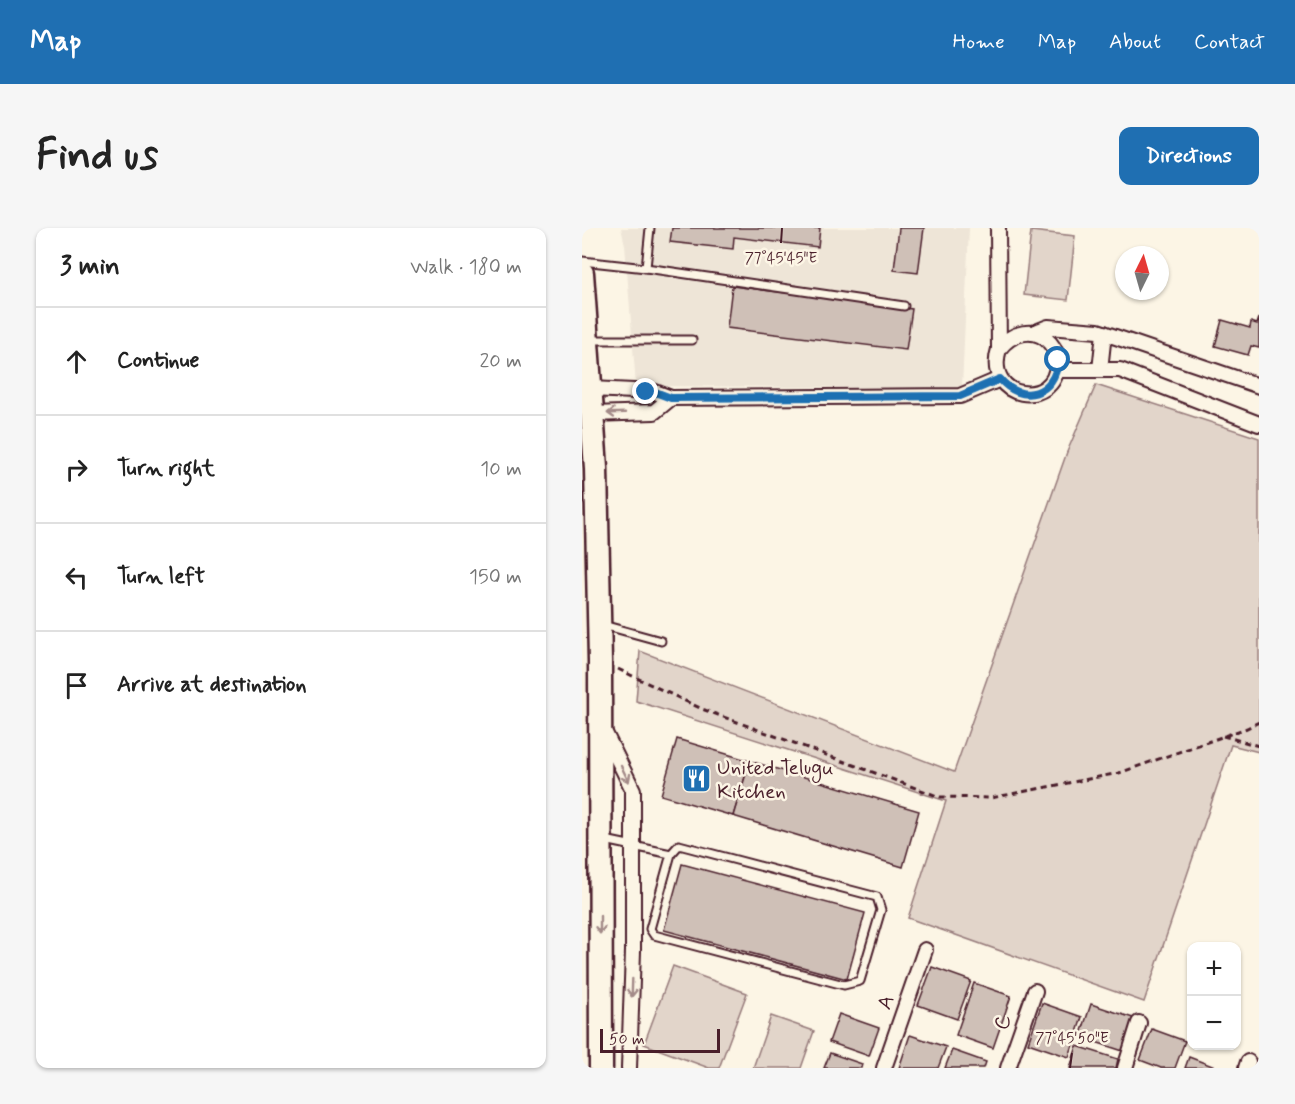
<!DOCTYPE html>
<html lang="en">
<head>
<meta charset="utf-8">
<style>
  body { margin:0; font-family:Mynerve,sans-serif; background:#f6f6f6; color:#222 }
  .controls { position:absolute; right:18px; bottom:18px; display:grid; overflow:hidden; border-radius:12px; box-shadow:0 2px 4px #0004 }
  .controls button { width:54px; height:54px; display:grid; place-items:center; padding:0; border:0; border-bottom:2px solid #e0e0e0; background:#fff; color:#222; font:30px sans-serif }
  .compass { position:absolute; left:533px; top:18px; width:54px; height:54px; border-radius:50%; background:#fff; box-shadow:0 2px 4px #0004; rotate:5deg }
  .scale { position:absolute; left:18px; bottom:15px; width:120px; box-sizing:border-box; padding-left:6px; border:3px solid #4a1f2b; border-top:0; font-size:16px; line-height:21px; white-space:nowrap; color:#4a1f2b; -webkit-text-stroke:4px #fcf5e5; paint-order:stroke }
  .stop { position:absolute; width:18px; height:18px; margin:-14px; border:4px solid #1f6fb2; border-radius:50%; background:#fff }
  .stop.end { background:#1f6fb2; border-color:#fff; box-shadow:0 2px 6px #0008 }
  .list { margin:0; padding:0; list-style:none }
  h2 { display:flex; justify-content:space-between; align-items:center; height:78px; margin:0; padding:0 24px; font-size:26px }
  h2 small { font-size:20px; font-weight:400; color:#767676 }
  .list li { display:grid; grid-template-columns:39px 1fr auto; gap:18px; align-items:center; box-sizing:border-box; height:108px; padding:0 24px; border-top:2px solid #e0e0e0 }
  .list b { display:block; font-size:22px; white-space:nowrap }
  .list em { font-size:20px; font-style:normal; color:#767676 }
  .icon { flex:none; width:33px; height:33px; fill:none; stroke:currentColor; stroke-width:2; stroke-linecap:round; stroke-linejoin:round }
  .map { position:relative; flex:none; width:677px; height:840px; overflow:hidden; border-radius:12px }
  header { display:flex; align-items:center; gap:36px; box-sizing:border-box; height:84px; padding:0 30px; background:#1f6fb2; color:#fff }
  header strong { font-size:28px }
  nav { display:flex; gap:33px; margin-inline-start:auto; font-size:21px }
  .intro { display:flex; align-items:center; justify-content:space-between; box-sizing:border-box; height:144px; padding:0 36px }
  h1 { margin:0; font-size:42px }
  .button { padding:15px 27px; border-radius:12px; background:#1f6fb2; color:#fff; font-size:21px; font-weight:700 }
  main { display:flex; gap:36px; padding:0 36px }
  aside { flex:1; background:#fff; border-radius:12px; box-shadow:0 2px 4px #0004 }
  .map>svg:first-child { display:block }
  .built { fill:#eee5d7 }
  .green { fill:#e2d5ca; stroke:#967a7a; stroke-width:1.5 }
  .building { fill:#cfc0b7; stroke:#4a1f2b; stroke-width:1.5 }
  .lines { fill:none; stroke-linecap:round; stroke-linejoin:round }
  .service-casing { stroke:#4a1f2b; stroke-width:11 }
  .minor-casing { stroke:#4a1f2b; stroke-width:18 }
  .primary-casing { stroke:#4a1f2b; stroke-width:27 }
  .path { stroke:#4a1f2b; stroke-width:3; stroke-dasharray:6 4.5; stroke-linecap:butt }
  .service { stroke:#fcf5e5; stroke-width:7 }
  .minor { stroke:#fcf5e5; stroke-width:14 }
  .primary { stroke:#fcf5e5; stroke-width:22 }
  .oneway { stroke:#a38a88 }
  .route { stroke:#1f6fb2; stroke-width:8 }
  .ticks { fill:none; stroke:#4a1f2b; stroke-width:2 }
  .labels { text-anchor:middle; stroke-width:5; stroke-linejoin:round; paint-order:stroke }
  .poi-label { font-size:21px; fill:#4a1f2b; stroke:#fcf5e5; text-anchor:start }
  .street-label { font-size:21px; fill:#4a1f2b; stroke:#fcf5e5 }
  .ticks-label { font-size:15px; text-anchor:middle; fill:#4a1f2b; stroke:#fcf5e5; stroke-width:5; stroke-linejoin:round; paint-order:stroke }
</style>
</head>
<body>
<header>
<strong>Map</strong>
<nav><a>Home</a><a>Map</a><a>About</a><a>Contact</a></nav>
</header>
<div class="intro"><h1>Find us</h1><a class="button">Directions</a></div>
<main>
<aside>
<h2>3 min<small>Walk · 180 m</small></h2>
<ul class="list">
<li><svg class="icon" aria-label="ahead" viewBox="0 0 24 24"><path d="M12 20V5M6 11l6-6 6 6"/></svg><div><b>Continue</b></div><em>20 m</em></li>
<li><svg class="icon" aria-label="right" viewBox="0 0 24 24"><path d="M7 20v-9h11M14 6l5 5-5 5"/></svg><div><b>Turn right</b></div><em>10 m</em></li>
<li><svg class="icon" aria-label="left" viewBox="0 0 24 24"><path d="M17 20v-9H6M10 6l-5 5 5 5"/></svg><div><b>Turn left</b></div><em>150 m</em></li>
<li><svg class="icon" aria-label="arrive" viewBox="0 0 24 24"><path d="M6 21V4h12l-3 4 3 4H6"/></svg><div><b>Arrive at destination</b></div></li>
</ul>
</aside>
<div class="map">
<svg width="677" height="840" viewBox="0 0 677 840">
  <rect width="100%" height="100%" fill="#fcf5e5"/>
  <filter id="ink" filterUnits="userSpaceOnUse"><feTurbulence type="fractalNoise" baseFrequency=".0167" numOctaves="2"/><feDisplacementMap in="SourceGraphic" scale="12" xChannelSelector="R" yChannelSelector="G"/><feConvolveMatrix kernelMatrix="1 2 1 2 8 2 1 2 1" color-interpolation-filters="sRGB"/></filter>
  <g filter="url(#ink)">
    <polygon class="built" points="39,0 387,0 380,160 54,158 43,17"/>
    <g class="green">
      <polygon points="449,3 493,8 486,72 442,67"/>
      <polygon points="514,157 677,210 677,524 649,517 562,774 326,690 364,573 54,473 58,423 372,544 485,224"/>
      <polygon points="91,738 165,765 137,840 127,840 62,816"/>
      <polygon points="189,788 232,803 219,840 171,840"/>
    </g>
    <g class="building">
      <polygon points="90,0 238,0 236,19 152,9 151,21 88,14"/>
      <polygon points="317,0 342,0 336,45 312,42"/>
      <polygon points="150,58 330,81 324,122 145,100"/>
      <polygon points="677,90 677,120 669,118 666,127 633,118 640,92 668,100 669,94 675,96"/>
      <polygon points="95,511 168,533 151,588 79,567"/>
      <polygon points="168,533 337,583 321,639 151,588"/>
      <polygon points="100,636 283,685 265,751 82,702"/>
      <polygon points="350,739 389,753 375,791 336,777"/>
      <polygon points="392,755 429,768 411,820 374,807"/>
      <polygon points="460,775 500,789 487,829 446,815"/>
      <polygon points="509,776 551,790 541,823 498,809"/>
      <polygon points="257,786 297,800 287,828 247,814"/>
      <polygon points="570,801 603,813 593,840 579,840 558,832"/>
      <polygon points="328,807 364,819 356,840 317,840"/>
      <polygon points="495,818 536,831 534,840 488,840"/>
      <polygon points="370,822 404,834 402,840 363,840"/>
      <polygon points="248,825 280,836 279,840 242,840"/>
      <polygon points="607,829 633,839 633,840 603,840"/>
    </g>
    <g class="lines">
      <defs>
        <g id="service">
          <polyline points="0,33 64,40 68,0"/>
          <polyline points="64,40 322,78"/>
          <polyline points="8,112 110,112"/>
          <polyline points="21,397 79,413"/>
          <polyline points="23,612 89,626 68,701 72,707 262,757 278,753 299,682 295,669 97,617 89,626"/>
        </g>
        <g id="minor">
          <path d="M 416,0 L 417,121 C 401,173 474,181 475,136 C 476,129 473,121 468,115 C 453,97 429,105 417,121"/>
          <polyline points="451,105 466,99 516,103 677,158"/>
          <polyline points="475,142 538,142 677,196"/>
          <polyline points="518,142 522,105"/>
          <polyline points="9,161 73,164 89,170 72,184 10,186"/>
          <polyline points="89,170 378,168 418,151"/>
          <polyline points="21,501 51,562 51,723 47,840"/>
          <polyline points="302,840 343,722"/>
          <polyline points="426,840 453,763"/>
          <polyline points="543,840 557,795"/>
          <polyline points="664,840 666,834"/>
        </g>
        <polyline id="primary" points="0,45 14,240 18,433 19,840"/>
      </defs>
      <use href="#service" class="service-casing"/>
      <use href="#minor" class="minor-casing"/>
      <use href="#primary" class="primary-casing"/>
      <g class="path">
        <polyline points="36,441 120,481 358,569 409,570 537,545 665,500 677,494"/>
        <polyline points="641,508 677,518"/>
      </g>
      <use href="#service" class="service"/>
      <use href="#minor" class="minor"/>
      <use href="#primary" class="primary"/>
    </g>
    <defs><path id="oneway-shaft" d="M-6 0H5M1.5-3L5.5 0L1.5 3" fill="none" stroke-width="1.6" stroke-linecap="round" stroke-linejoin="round" transform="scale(1.5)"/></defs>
    <g class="oneway">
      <use href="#oneway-shaft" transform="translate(34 185) rotate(178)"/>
      <use href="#oneway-shaft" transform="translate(43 546) rotate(64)"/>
      <use href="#oneway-shaft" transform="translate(18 697) rotate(90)"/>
      <use href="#oneway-shaft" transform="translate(50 760) rotate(92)"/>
    </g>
  </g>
  <g class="lines" filter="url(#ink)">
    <path class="route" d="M 64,164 L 73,164 L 89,170 L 378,168 L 418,151 C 440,177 473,167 476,132"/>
  </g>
  <path class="ticks" d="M 199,15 L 200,0M 488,840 L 490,825"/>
  <defs>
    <symbol id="restaurant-square" viewBox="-11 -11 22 22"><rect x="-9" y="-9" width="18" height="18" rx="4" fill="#1f6fb2" stroke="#fcf5e5"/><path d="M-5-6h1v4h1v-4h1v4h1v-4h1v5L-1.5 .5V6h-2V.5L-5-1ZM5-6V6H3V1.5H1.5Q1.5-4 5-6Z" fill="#fff"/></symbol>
  </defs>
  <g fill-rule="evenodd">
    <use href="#restaurant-square" x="98" y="534" width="33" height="33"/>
  </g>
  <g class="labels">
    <g class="poi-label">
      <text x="135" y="546">United Telugu<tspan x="135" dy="24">Kitchen</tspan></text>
    </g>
    <g class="street-label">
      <text transform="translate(303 774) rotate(-71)" y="7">A</text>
      <text transform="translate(420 794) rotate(-71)" y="7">C</text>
    </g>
  </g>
  <g class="ticks-label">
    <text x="199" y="35">77°45'45"E</text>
    <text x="490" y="815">77°45'50"E</text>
  </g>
</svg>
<div class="controls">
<button>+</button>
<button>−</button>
</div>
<svg class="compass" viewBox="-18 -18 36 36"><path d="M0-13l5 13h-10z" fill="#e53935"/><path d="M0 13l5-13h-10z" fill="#767676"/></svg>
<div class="scale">50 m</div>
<div class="stop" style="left:476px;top:132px"></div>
<div class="stop end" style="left:64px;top:164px"></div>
</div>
</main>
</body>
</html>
